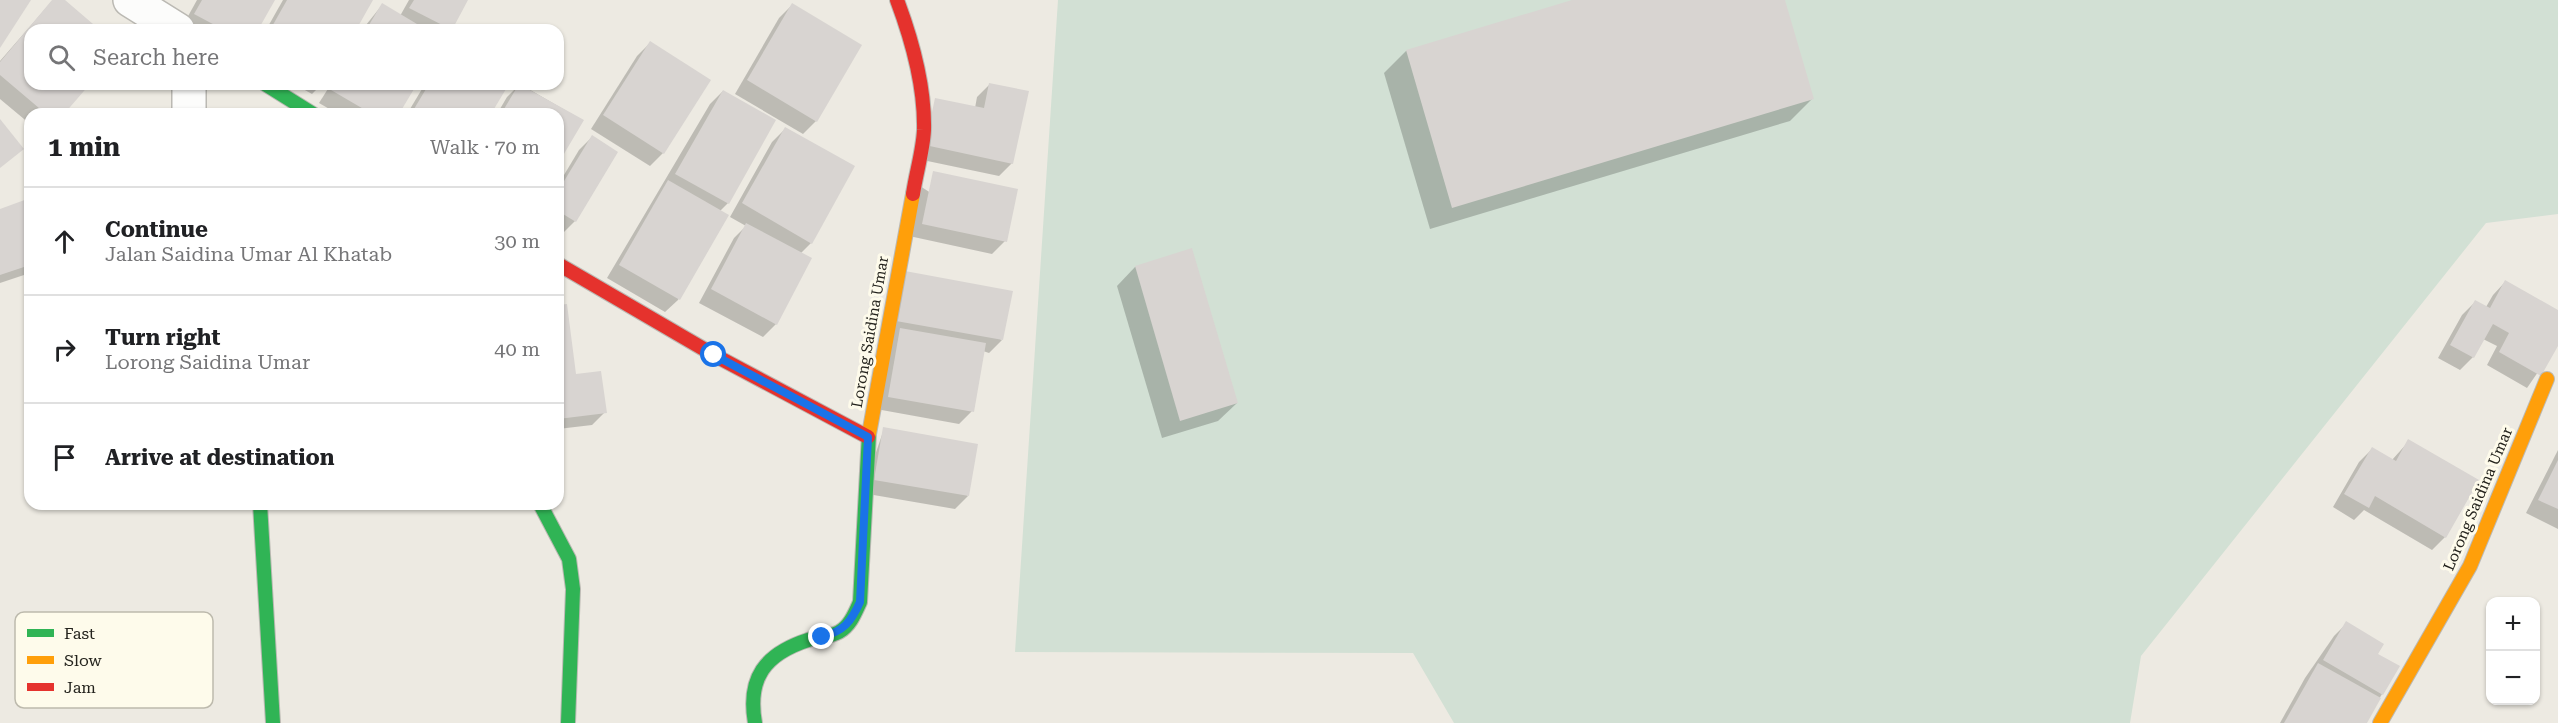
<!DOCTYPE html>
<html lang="en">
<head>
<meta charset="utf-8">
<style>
  body { margin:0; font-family:"Roboto Serif",serif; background:#f6f6f6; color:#202124 }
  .controls { position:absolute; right:18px; bottom:18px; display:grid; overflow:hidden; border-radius:12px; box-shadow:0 2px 4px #0004 }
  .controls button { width:54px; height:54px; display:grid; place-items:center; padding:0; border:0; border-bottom:2px solid #e0e0e0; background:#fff; color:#202124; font:30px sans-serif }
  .stop { position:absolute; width:18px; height:18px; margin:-14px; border:4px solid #1a73e8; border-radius:50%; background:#fff }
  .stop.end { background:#1a73e8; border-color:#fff; box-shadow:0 2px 6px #0008 }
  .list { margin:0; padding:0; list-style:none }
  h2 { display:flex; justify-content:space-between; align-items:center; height:78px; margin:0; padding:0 24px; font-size:26px }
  h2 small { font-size:20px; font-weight:400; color:#757577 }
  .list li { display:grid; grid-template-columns:39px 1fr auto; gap:18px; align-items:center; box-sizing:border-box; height:108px; padding:0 24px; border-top:2px solid #e0e0e0 }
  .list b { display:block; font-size:22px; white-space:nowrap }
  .list p { margin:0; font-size:20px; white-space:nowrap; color:#757577 }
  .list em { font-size:20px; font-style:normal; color:#757577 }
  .icon { flex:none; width:33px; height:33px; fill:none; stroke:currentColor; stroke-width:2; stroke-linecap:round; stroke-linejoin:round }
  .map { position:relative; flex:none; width:2558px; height:723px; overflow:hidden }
  .search { position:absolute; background:#fff; box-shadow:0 2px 4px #0004; left:24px; top:24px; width:540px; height:66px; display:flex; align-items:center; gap:15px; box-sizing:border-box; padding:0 21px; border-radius:18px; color:#757577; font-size:22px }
  .panel { position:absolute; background:#fff; box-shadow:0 2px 4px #0004; left:24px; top:108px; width:540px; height:402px; border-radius:18px }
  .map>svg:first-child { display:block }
  .green { fill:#d2e0d4 }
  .shadow { fill:#0003 }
  .building { fill:#d8d4d1 }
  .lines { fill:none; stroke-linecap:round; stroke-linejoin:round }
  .street-casing { stroke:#bbb9b3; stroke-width:36 }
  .fast-casing { stroke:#bbb9b3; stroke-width:16 }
  .slow-casing { stroke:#bbb9b3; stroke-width:16 }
  .jam-casing { stroke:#bbb9b3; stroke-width:16 }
  .street { stroke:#fcfcfb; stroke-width:33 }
  .fast { stroke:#30b455; stroke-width:14 }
  .slow { stroke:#ff9f0a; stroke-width:14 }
  .jam { stroke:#e5322d; stroke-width:14 }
  .route { stroke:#1a73e8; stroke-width:8 }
  .labels { text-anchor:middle; stroke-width:6; stroke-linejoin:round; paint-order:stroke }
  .street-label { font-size:15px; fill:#24231d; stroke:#fefbeb }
  .key { fill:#fefbeb; stroke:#bdbaad; stroke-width:1.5 }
  .key-label { font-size:16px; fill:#24231d }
</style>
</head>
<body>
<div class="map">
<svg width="2558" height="723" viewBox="0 0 2558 723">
  <rect width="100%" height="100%" fill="#edeae2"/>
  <polygon class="green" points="1058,0 2558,0 2558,214 2486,223 2141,656 2130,723 1454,723 1413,653 1015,652"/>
  <g class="shadow">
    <polygon points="53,0 62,0 98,30 30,30 30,84 88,84 62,114 30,114 30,124 0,99 0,61"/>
    <polygon points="197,0 273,0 256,30 188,30 182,27"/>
    <polygon points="283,0 371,0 354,30 266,30"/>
    <polygon points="409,0 467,0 451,30 362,30 382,5 400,16"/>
    <polygon points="1577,0 1783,0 1812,99 1790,121 1430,229 1384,73 1406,51"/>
    <polygon points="792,5 816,121 803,134 735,94 779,18"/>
    <polygon points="650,43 708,80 663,153 650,166 591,129 637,56"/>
    <polygon points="294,84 322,84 312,94"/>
    <polygon points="331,84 415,84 397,114 338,114 319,103"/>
    <polygon points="425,84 508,84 490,114 407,114"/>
    <polygon points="520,84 582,120 558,161 558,114 497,114 507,97"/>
    <polygon points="990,84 1012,163 999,176 913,158 975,108 977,97"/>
    <polygon points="723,91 774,121 728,203 719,212 727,216 678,300 665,312 607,278 710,104"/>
    <polygon points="230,110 239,114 225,114"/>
    <polygon points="785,129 811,243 800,254 776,324 763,337 699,303 734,238 746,226 730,217 772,142"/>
    <polygon points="592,137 575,221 562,234 558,231 558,185 579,150"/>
    <polygon points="920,186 1005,241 992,254 909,236"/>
    <polygon points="30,200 30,273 0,283 0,210"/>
    <polygon points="1191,250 1237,403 1218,421 1162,438 1117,286 1135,267"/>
    <polygon points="2505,282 2558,312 2558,343 2527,388 2487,365 2497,346 2483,339 2473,357 2460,370 2438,358 2462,315 2475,302 2486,307 2493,295"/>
    <polygon points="893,285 1002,340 989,353 983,351 972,411 959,424 876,409"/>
    <polygon points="558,306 575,376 605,412 592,425 558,429"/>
    <polygon points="884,429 968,496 955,509 862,493"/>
    <polygon points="2409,441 2445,537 2432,550 2364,510 2354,520 2333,507 2359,462 2372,449 2392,460"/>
    <polygon points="2558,450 2558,529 2526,513"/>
    <polygon points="2347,623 2376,654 2382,694 2365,723 2280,723 2305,678 2334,636"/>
  </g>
  <g class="building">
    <polygon points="0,0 31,0 0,48"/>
    <polygon points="52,0 65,0 100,30 30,30 30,84 90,84 64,114 46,114 0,75 0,62"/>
    <polygon points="202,0 275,0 258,30 224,30 194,14"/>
    <polygon points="287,0 373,0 356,30 270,30"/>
    <polygon points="414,0 468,0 452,30 409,8"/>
    <polygon points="1572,0 1785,0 1814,99 1452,208 1406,50"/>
    <polygon points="382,3 427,30 366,30"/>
    <polygon points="792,3 862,45 817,122 747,80"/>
    <polygon points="650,41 711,80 664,154 603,115"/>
    <polygon points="989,83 1029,91 1013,164 925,145 935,98 984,108"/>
    <polygon points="335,84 417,84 399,114 372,114 331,90"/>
    <polygon points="429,84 509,84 491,114 411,114"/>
    <polygon points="519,84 584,120 558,164 558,114 501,114"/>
    <polygon points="723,90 776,120 729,204 675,174"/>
    <polygon points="0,119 24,149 0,168"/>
    <polygon points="785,127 855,166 812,244 742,203"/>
    <polygon points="592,135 618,152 576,222 558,211 558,191"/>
    <polygon points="933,171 1018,189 1007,242 922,224"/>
    <polygon points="668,180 729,215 680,300 619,265"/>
    <polygon points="30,198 30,265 0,275 0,209"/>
    <polygon points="746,223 812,258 777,325 711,289"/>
    <polygon points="1192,248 1238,403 1180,421 1135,266"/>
    <polygon points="905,271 1013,291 1003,340 896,321"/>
    <polygon points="2505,280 2558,310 2558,346 2541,376 2499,352 2509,333 2493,324 2474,358 2450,345 2475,300 2490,308"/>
    <polygon points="567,304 576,374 601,371 607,413 558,419 558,305"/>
    <polygon points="900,328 986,343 974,412 888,397"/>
    <polygon points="883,427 978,444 969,496 874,480"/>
    <polygon points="2408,439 2479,480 2446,538 2375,496 2369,508 2344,494 2372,447 2396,461"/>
    <polygon points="2558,460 2558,509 2538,500"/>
    <polygon points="2346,621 2384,644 2378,654 2400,666 2383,695 2323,660"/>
    <polygon points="2318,663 2381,698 2367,723 2284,723"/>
  </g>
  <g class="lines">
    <defs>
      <g id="street">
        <polyline points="130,0 178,30"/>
        <polyline points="189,84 189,114"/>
      </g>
      <g id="fast">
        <polyline points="265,84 313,114"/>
        <polyline points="260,504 273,723"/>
        <polyline points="540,504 569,559 573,589 568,723"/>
        <path d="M 755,723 C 747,678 765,654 808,640 C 818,637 830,637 839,632 C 850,626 855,613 860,602 L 869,434"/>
      </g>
      <g id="slow">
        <polyline points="869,434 913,194"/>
        <polyline points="2380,723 2470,566 2547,379"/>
      </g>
      <g id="jam">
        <path d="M 897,0 C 912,40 925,87 924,130 C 923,151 916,173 913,194"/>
        <polyline points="558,264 714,355 868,437"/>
      </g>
    </defs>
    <use href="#street" class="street-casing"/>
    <use href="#fast" class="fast-casing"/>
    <use href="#slow" class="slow-casing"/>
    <use href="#jam" class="jam-casing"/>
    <use href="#street" class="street"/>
    <use href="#fast" class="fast"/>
    <use href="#slow" class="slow"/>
    <use href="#jam" class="jam"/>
  </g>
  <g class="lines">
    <path class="route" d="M 714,355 L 868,437 L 860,602 C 851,622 844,631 822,637"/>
  </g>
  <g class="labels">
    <g class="street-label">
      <text transform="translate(870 332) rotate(-80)" y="5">Lorong Saidina Umar</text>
      <text transform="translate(2478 499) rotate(-67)" y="5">Lorong Saidina Umar</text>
    </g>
  </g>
  <rect x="15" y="612" width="198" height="96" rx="9" class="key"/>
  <rect x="27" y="629" width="27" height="8" fill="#30b455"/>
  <rect x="27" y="656" width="27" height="8" fill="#ff9f0a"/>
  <rect x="27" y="683" width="27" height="8" fill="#e5322d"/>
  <g class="key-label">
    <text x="64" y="639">Fast</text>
    <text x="64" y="666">Slow</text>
    <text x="64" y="693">Jam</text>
  </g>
</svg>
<div class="controls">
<button>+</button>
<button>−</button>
</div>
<div class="stop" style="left:714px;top:355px"></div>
<div class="stop end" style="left:822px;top:637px"></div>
<div class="search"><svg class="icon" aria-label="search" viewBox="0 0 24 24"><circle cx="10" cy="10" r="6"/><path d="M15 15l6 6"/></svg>Search here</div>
<section class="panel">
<h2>1 min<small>Walk · 70 m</small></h2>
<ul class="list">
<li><svg class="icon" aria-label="ahead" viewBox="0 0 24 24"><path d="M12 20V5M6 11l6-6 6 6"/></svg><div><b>Continue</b><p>Jalan Saidina Umar Al Khatab</p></div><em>30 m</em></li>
<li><svg class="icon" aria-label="right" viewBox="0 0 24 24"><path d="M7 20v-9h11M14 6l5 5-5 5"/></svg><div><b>Turn right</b><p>Lorong Saidina Umar</p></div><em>40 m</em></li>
<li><svg class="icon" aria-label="arrive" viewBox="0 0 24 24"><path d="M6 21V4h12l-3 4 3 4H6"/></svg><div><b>Arrive at destination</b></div></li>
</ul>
</section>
</div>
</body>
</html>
